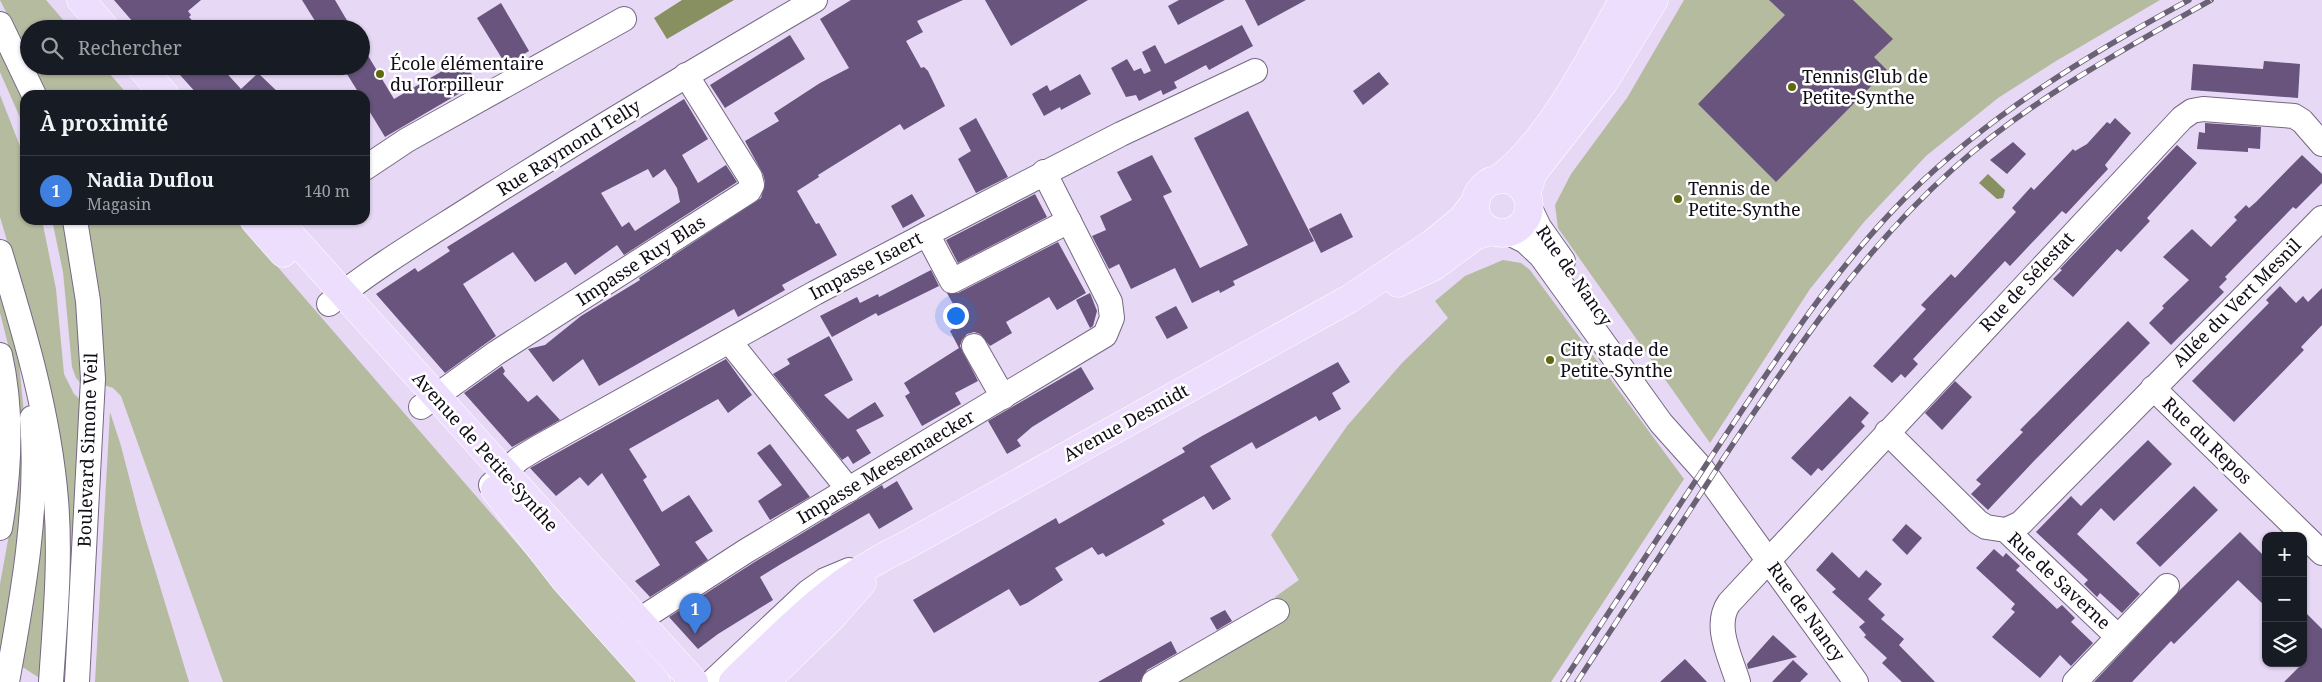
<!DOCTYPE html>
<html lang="fr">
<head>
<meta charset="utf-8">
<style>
  body { margin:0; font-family:"Noto Serif",serif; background:#20242c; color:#f1f3f6 }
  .controls { position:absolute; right:15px; bottom:15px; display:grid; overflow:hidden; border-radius:10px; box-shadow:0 1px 4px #0004 }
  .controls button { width:45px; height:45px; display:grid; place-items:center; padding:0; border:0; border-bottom:1px solid #363941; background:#171b24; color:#f1f3f6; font:25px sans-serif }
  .you { position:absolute; left:955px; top:315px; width:18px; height:18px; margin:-12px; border:4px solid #fff; border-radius:50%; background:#1a73e8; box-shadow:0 0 0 8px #1a73e833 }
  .badge { display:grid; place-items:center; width:32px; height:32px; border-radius:50%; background:#1a73e8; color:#fff; font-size:16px; font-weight:700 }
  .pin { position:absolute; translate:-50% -41px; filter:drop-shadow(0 1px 2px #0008) }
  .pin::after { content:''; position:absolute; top:26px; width:18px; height:15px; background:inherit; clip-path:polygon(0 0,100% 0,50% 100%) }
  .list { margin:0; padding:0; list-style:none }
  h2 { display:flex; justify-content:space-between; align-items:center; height:65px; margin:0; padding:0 20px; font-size:21px }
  h2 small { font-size:16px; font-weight:400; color:#9ea1a6 }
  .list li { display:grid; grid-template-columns:32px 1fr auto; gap:15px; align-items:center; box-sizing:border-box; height:70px; padding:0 20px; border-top:1px solid #363941 }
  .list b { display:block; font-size:19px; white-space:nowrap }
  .list p { margin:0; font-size:16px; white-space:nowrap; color:#9ea1a6 }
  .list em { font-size:16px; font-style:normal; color:#9ea1a6 }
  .icon { flex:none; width:28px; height:28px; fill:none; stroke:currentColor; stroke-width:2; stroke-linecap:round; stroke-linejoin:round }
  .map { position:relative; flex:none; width:2322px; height:682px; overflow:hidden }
  .search { position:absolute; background:#171b24; box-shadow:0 1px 4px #0004; left:20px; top:20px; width:350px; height:55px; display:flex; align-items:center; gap:12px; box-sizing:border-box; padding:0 18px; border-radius:28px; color:#9ea1a6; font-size:19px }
  .panel { position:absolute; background:#171b24; box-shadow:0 1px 4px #0004; left:20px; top:90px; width:350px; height:135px; border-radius:15px }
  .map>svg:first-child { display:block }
  .green { fill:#b5bb9e }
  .water { fill:#888f60 }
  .building { fill:#68547c; fill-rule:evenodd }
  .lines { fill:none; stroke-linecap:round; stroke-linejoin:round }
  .minor-casing { stroke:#756882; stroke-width:26 }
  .major-casing { stroke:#fff; stroke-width:29 }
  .minor { stroke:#fff; stroke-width:24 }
  .major { stroke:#eedefe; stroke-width:28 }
  .rail-casing { stroke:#6b6174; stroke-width:5.5 }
  .rail { stroke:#fff; stroke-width:4; stroke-dasharray:11; stroke-linecap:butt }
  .poi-dot { fill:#60690c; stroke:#fff; stroke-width:2 }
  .labels { text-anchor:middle; stroke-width:5; stroke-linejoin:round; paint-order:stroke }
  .poi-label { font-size:18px; fill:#110c16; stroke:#fff; text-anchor:start }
  .street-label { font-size:18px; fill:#110c16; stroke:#fff }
</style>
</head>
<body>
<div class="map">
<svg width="2322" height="682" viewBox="0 0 2322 682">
  <rect width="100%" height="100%" fill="#e7d8f6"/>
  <g class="green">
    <polygon points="0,0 46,0 71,29 29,29 29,57"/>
    <polygon points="1684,0 2160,0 2056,61 1998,98 1926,156 1864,222 1810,289 1710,443 1558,228 1555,205 1571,174 1627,98"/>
    <polygon points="0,47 25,99 25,129 0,72"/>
    <polygon points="33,66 103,66 128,95 46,95"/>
    <polygon points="0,95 25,159 25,220 42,220 56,289 64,374 74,394 84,403 67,682 56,682 62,574 15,268 0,217"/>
    <polygon points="52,220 65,220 76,279 83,386 76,378 72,367 63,272"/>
    <polygon points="86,220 237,220 637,682 223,682 121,396 113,388 104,385 99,301"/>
    <polygon points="1503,260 1521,263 1530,270 1684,479 1551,682 1180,682 1168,666 1277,600 1275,597 1299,580 1271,535 1347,426 1402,363 1448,318 1435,301 1465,276"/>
    <polygon points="0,288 19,363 29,465 0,667 0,584 11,524 12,360 0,313"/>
    <polygon points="110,412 121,446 142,527 189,682 95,682"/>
    <polygon points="41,499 50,504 41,679 21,666"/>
  </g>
  <g class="water">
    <polygon points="682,0 734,0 667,39 654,18"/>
    <polygon points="1988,174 2005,190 2003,198 1997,199 1979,183"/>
  </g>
  <g class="building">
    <polygon points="114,0 201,0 188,11 191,15 189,17 200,29 139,29"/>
    <polygon points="302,0 335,0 352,29 320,29"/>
    <polygon points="851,0 963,0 917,21 923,32 906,41 921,68 924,67 928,71 945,106 904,130 900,124 818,175 819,177 797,191 816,224 819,223 837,255 782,285 785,290 738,317 734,309 599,386 583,359 553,382 528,349 545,345 581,316 640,280 639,278 761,198 765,182 763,174 745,141 779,121 774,113 820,83 849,68 820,19"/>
    <polygon points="985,0 1088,0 1011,46"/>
    <polygon points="1179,0 1225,0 1178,25 1168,6"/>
    <polygon points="1245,0 1306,0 1258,26"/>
    <polygon points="1769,0 1853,0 1893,39 1874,57 1887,70 1776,182 1698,104 1785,15"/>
    <polygon points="501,3 529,51 506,65 477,18"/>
    <polygon points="1242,25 1253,46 1209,70 1206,65 1174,82 1177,88 1163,95 1161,90 1139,101 1136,95 1126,97 1111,68 1127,59 1134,71 1141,68 1144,74 1151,71 1142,52 1155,45 1165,64"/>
    <polygon points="790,35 805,59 725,108 710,85"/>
    <polygon points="361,44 394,99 463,59 477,83 385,137 365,104 365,95 360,95 342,66 361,66"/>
    <polygon points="2264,61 2300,64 2298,98 2191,90 2193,64 2263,69"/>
    <polygon points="172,66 208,66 214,73 221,67 241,89 258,73 281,95 198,95"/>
    <polygon points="1379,72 1389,84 1363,105 1353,91"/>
    <polygon points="1080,74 1091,94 1061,110 1060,107 1044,116 1032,94 1047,85 1050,91"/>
    <path d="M 684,99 L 708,139 L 682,155 L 698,183 L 726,165 L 737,182 L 624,255 L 617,245 L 575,275 L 566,262 L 535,282 L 513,252 L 463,284 L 496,336 L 445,373 L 376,294 L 415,268 L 418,272 L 450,251 L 447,247 ZM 648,169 L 653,178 L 665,169 L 677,188 L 680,202 L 635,231 L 629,222 L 622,227 L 601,193 Z"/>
    <polygon points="1248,111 1314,241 1233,281 1235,285 1220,293 1219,290 1192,303 1175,268 1131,289 1119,264 1109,269 1092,236 1106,230 1100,216 1132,200 1117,172 1152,155 1172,192 1163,196 1200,268 1248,245 1194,138"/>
    <polygon points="976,118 1008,177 976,193 958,159 971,151 959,128"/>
    <polygon points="2115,118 2131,133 2105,165 2108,169 2066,214 2062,211 2010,266 2005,261 1913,359 1918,364 1905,378 1901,374 1892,383 1873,366 1926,309 1921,305 1951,274 1955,278 2016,212 2012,208 2031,187 2034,190 2073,149 2075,151 2087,144 2107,122 2110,124"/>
    <polygon points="2205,123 2261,127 2260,149 2248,148 2248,152 2197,149 2199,132 2205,133"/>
    <polygon points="2013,142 2026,154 2007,174 1990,160"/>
    <polygon points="2177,145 2197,163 2147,218 2150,221 2121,252 2117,249 2073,297 2053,279 2062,270 2060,269"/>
    <polygon points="2302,155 2322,174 2322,183 2296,209 2293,207 2225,277 2227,279 2219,287 2224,292 2171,345 2149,323 2164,308 2162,306 2189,280 2163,257 2192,229 2211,247 2237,220 2234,217 2246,205 2249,208 2256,202"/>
    <polygon points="912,194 925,216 903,228 891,206"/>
    <polygon points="1035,194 1047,217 958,263 946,240"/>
    <polygon points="1341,213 1353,237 1321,253 1309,229"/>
    <polygon points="1058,242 1086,293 1057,310 1049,297 1006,322 1012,333 990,346 980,334 974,332 967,334 962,340 960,346 978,381 955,393 961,404 922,426 905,396 910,393 904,383 959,348 950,331 963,322 947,293 958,293"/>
    <polygon points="931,270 939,286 878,316 876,313 832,337 820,316 857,297 860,303 878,294 879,297"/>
    <polygon points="2280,286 2296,303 2303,296 2308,302 2322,288 2322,325 2301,347 2304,350 2234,422 2192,381 2269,303 2266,300"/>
    <polygon points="1090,293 1097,311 1093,326 1090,328 1076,300"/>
    <polygon points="1176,306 1188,328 1167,339 1155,317"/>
    <polygon points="2128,321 2150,343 2033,462 1988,510 1971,494 1981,484 1976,480 2023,432 2020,430"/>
    <polygon points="829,336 853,380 824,395 848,419 875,402 884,416 856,430 871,453 853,464 848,456 842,460 773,374 790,364 787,359"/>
    <polygon points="726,359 752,395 728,413 718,399 629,449 647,477 643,480 662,512 689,495 713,531 695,542 708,560 650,597 635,581 660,565 602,473 588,486 580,477 556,496 530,468"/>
    <polygon points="1338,362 1350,382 1332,393 1341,409 1319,421 1316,416 1256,449 1252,442 1210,466 1231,499 1213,510 1204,496 1162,520 1165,524 1106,557 1103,553 1098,555 1092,547 1055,568 1063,580 1027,603 1020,606 1009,589 934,633 913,600 1056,518 1059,524 1185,452 1182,448 1202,436"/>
    <polygon points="502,366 505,371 503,374 528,402 537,395 560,420 512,447 464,393"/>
    <polygon points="1081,367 1094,389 1032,427 1017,440 1021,446 1007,454 988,421"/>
    <polygon points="1955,381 1972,397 1942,430 1925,413"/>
    <polygon points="1850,396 1869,413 1861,422 1865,426 1822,471 1818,468 1811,476 1791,458"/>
    <polygon points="2148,440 2172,464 2114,521 2101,508 2077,534 2140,594 2122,613 2100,593 2097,597 2084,584 2088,580 2036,532 2071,496 2081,506"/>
    <polygon points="770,444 810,497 770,520 758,501 782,485 757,453"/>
    <polygon points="897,481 913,509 879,529 869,513 781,564 760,577 773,600 718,634 698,649 669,617 753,563 882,485 884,489"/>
    <polygon points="2194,486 2218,510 2160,567 2136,543"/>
    <polygon points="1906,524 1922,538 1907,555 1892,540"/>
    <polygon points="2240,532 2266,558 2266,607 2238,580 2174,644 2171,641 2132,682 2094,682 2181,589"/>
    <polygon points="1994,549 2003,557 2006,553 2020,566 2016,570 2057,609 2062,605 2075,618 2071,622 2093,643 2071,666 2060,655 2040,678 1992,637 2015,612 2011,609 2015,604 1976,568"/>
    <polygon points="1832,552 1859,578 1866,570 1882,584 1868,599 1885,615 1881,619 1904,639 1899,645 1935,682 1902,682 1882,663 1887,658 1864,637 1866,635 1859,627 1865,622 1832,592 1836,589 1816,570"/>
    <polygon points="1225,610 1232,621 1217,630 1210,618"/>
    <polygon points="2303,610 2322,629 2322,682 2284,682 2303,663"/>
    <polygon points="1773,635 1797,657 1748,669 1747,664"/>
    <polygon points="1171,641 1177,653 1147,670 1140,682 1098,682"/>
    <polygon points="1685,659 1707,682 1660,682"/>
    <polygon points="1793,660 1808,674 1800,682 1772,682"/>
  </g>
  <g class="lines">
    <defs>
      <g id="minor">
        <polyline points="0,24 34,95"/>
        <polyline points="365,168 407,140 624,19"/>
        <polyline points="1529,206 1539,227 1563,261"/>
        <polyline points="75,220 88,301 93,379 77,682"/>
        <polyline points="1509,233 1525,241 1541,256 1661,423 1703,470 1856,682"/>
        <polyline points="927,234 952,281 1069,221"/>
        <path d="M 0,252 C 25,334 49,414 56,500 C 61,560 55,622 51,682"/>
        <path d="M 329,304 C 378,264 434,232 488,197 C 596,129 705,64 815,0"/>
        <polyline points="729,341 849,490"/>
        <polyline points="974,346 1003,397"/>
        <path d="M 0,355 C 13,413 10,470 0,528"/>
        <polyline points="2153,388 2322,553"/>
        <polyline points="421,407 496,353 749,191 752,185 750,177 686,75"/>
        <polyline points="1887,432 1978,522 1986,527 2006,530 2118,637"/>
        <polyline points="491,485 519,459 537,448 815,293 927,234 1121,134 1255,71"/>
        <polyline points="2006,530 2021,523 2322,218"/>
        <polyline points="638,621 746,551 1105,335 1112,318 1110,302 1044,172"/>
        <path d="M 7,682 C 23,595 39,507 32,418"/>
        <polyline points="712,682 808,592 825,580 849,570"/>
        <polyline points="1154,682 1277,611"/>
        <path d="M 1738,682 C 1731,658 1713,626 1729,603 L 2182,118 L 2192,111 L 2203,109 L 2294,116 L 2302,121 L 2322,144"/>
        <polyline points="2075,682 2167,586"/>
      </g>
      <g id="major">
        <polyline points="81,0 106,29"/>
        <polyline points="140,66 165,95"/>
        <circle cx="1502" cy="206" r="27"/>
        <path d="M 1497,180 C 1549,143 1592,56 1623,0"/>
        <polyline points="1526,194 1533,173 1604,82 1654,0"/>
        <polyline points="254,220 283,253"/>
        <polyline points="277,220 694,682"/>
        <polyline points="1398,283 1433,267 1475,236 1491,231"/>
        <polyline points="495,490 565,580 656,682"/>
        <path d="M 733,682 C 786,631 836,578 903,547 L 1349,299 L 1433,243 L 1462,219 L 1476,201"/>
        <polyline points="765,682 833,616 862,583"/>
      </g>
    </defs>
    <use href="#minor" class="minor-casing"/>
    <use href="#major" class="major-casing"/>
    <use href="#minor" class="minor"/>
    <use href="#major" class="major"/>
    <defs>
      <g id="rail">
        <path d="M 1563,682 C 1618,599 1672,516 1727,433 C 1783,349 1838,264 1910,193 C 1992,113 2089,54 2189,0"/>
        <path d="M 1577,682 C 1625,608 1675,534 1723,459 C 1792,355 1859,253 1953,169 C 2030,100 2121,51 2211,0"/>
      </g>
    </defs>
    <use href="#rail" class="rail-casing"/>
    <use href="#rail" class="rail"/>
  </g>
  <g class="poi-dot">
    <circle cx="380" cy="74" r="5"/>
    <circle cx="1792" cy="87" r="5"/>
    <circle cx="1678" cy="199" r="5"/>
    <circle cx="1550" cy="360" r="5"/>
  </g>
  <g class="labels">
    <g class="poi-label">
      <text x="390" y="70">École élémentaire<tspan x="390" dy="21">du Torpilleur</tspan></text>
      <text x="1802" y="83">Tennis Club de<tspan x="1802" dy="21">Petite-Synthe</tspan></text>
      <text x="1688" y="195">Tennis de<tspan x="1688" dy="21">Petite-Synthe</tspan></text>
      <text x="1560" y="356">City stade de<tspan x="1560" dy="21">Petite-Synthe</tspan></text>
    </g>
    <g class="street-label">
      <text transform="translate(569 148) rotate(-32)" y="6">Rue Raymond Telly</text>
      <text transform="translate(641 261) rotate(-33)" y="6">Impasse Ruy Blas</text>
      <text transform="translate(866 266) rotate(-28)" y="6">Impasse Isaert</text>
      <text transform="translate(1574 276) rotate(55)" y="6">Rue de Nancy</text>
      <text transform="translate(2027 282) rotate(-47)" y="6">Rue de Sélestat</text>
      <text transform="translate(2237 303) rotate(-45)" y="6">Allée du Vert Mesnil</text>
      <text transform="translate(1126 423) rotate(-29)" y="6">Avenue Desmidt</text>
      <text transform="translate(2207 441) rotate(44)" y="6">Rue du Repos</text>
      <text transform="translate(88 450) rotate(-88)" y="6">Boulevard Simone Veil</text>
      <text transform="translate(485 452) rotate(48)" y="6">Avenue de Petite-Synthe</text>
      <text transform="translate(886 467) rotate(-31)" y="6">Impasse Meesemaecker</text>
      <text transform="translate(2059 581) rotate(43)" y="6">Rue de Saverne</text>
      <text transform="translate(1806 612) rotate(54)" y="6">Rue de Nancy</text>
    </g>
  </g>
</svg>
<div class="controls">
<button>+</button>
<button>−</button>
<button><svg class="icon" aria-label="layers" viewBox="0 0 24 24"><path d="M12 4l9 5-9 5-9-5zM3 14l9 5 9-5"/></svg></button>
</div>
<div class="you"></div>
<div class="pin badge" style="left:695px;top:634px;background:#3f7fe0">1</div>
<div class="search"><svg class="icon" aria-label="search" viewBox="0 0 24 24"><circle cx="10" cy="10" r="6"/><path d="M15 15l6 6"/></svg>Rechercher</div>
<section class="panel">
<h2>À proximité<small></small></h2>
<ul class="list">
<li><span class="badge" style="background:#3f7fe0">1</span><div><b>Nadia Duflou</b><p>Magasin</p></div><em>140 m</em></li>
</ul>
</section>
</div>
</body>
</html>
